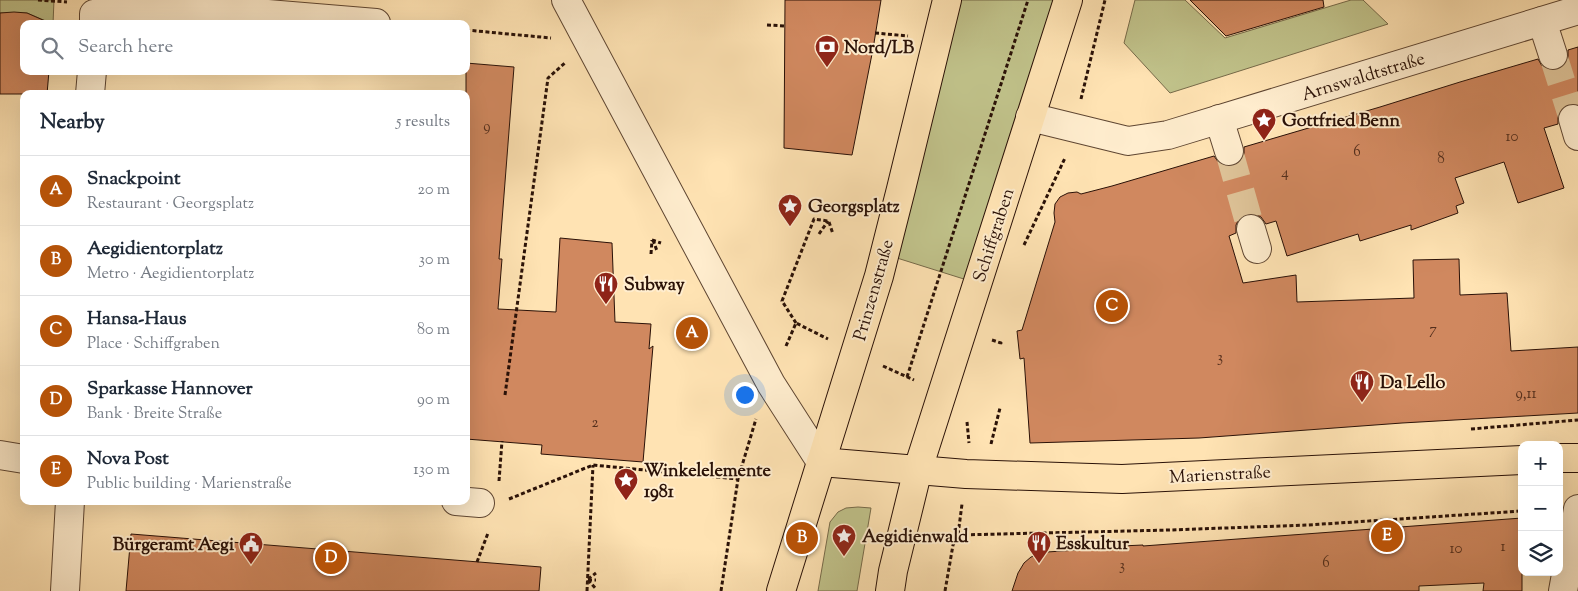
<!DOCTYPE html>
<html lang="en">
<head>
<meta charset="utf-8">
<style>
  body { margin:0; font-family:"Sorts Mill Goudy",serif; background:#f2f2f3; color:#1f2937 }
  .controls { position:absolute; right:15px; bottom:15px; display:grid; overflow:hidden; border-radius:10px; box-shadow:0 5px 20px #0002 }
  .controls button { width:45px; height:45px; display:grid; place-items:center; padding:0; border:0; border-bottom:1px solid #e0e1e3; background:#fff; color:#1f2937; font:25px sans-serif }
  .you { position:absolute; left:744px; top:394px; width:18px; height:18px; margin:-12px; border:4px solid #fff; border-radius:50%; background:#1a73e8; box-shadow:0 0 0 8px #1a73e833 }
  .badge { display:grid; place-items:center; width:32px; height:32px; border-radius:50%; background:#b45309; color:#fff; font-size:16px; font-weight:700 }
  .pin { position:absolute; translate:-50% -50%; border:2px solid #fff; box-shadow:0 1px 5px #0006 }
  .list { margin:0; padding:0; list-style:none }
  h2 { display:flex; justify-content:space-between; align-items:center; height:65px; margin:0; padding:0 20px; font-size:21px }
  h2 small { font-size:16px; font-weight:400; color:#747a83 }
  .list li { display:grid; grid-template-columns:32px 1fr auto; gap:15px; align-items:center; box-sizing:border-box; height:70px; padding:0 20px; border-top:1px solid #e0e1e3 }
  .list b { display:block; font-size:19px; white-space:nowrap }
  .list p { margin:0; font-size:16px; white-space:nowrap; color:#747a83 }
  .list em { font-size:16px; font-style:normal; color:#747a83 }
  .icon { flex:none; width:28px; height:28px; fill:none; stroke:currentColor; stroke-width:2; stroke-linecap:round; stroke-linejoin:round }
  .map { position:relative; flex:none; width:1578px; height:591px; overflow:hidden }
  .search { position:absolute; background:#fff; box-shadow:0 5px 20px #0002; left:20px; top:20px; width:450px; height:55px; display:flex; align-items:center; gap:12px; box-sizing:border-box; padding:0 18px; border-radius:10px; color:#747a83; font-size:19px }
  .panel { position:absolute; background:#fff; box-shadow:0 5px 20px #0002; left:20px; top:90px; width:450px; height:415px; border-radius:10px }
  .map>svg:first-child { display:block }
  .green { fill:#c1c38b; stroke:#766a49 }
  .building { fill:#d0885f; stroke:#2a1107 }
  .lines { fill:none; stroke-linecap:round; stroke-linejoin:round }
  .minor-tunnel { stroke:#dfc499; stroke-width:28; stroke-dasharray:28 14; stroke-linecap:butt }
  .minor-casing { stroke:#5f4632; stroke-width:30 }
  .major-casing { stroke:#2a1107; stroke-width:30 }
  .path { stroke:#2a1107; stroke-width:3; stroke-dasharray:4 2.5; stroke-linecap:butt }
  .minor { stroke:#ffedce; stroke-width:28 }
  .major { stroke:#ffe3b3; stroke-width:28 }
  .labels { text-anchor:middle; stroke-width:4; stroke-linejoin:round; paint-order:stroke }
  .number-label { font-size:15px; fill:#542f1d }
  .poi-label { font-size:18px; font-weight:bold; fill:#2a1107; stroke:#ffedce; text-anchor:start }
  .street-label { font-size:18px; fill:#2a1107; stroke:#ffedce }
</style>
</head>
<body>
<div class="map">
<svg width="1578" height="591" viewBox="0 0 1578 591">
  <rect width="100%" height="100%" fill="#ffe3b3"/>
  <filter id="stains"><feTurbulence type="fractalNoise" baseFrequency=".004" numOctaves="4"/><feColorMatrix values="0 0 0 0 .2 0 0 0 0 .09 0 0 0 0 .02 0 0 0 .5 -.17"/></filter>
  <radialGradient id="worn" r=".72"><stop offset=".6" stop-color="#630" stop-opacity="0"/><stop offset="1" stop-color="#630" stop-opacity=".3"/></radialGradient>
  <g class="green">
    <polygon points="0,0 54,0 53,24 27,13 0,13"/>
    <polygon points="959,0 1056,0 967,280 897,258"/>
    <polygon points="1135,0 1185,0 1225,38 1351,0 1363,0 1388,24 1170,93 1124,43"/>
    <polygon points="858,507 871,508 857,591 818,591 830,522 838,512 846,508"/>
  </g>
  <g class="building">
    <polygon points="785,0 881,0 873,49 852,155 784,148"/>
    <polygon points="1190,0 1323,0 1324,7 1226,36"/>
    <polygon points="14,12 27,13 52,24 24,24 24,71 49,71 47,94 0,94 0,13"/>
    <polygon points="1578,47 1578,104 1569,104 1562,108 1558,115 1558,124 1544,128 1564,188 1518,203 1504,162 1455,178 1464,203 1456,206 1458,213 1411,230 1411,225 1360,241 1358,234 1287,256 1276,221 1266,224 1261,217 1255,214 1246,214 1239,219 1236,225 1236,233 1229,236 1243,283 1296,275 1297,302 1414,298 1413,260 1459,259 1460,295 1507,293 1511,351 1578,347 1578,413 1402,423 1199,438 1030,443 1024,358 1020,359 1017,331 1022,330 1055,222 1054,213 1055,204 1060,197 1068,193 1077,192 1081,194 1112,186 1214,156 1219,163 1226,166 1233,166 1241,161 1244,154 1244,147 1380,107 1460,82 1538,59 1542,66 1549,70 1558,70 1564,66 1568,59 1568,50"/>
    <polygon points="466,63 514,67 499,259 502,259 498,309 556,312 560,238 612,243 615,322 651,324 649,349 653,346 643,462 541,454 542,445 466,439"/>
    <polygon points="1522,518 1522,591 1483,591 1484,583 1419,586 1419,591 1012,591 1018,573 1024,563 1031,557 1047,552 1077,550 1077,548 1143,545 1143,546"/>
    <polygon points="131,534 541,567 539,591 126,591"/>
  </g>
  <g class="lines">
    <g class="minor-tunnel">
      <polyline points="1553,55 1573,119"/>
      <polyline points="1229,151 1251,229"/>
    </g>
    <defs>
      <g id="minor">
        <polyline points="566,0 771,384 821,462"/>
        <polyline points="1542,21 1553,55"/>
        <polyline points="94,24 94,14 172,6 376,23"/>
        <polyline points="90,94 92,71"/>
        <polyline points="1030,117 1128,141 1168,135 1578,10"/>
        <polyline points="1219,119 1229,151"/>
        <polyline points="1573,119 1578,136"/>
        <polyline points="1251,229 1257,249"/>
        <polyline points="0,455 24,459"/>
        <polyline points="456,501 480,503"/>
        <polyline points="65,591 70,501"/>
        <polyline points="1563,591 1578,509"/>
      </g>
      <g id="major">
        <polyline points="1559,458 1578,458"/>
        <polyline points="821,462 966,474 1122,479 1522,460"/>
        <polyline points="781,591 879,276 901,189 947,0"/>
        <polyline points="890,591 893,571 918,469 1068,0"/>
      </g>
    </defs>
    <use href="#minor" class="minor-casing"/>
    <use href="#major" class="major-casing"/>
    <g class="path">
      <polyline points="38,0 67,2"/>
      <polyline points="767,25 785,26"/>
      <polyline points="466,30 551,38"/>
      <polyline points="875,33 908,36"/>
      <polyline points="1081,99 1105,0"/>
      <polyline points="829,222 833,234"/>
      <polyline points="819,234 828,221"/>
      <polyline points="652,240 661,243"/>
      <polyline points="653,240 657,251"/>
      <polyline points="1024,245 1065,158"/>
      <polyline points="651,254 652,240"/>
      <polyline points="796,323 782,301 814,219 828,221"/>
      <polyline points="992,340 1001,343 1000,345"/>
      <polyline points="786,346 796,323 828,339"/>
      <polyline points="883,366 914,380"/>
      <polyline points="907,377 1028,0"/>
      <polyline points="505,395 548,78 566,62"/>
      <polyline points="967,422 969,443"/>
      <polyline points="1471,429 1578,420"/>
      <polyline points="991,444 1000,408"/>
      <polyline points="499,481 502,441"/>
      <polyline points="509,499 593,465 738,479"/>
      <polyline points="958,535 1170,530 1308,525 1522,511"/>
      <polyline points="477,562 488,533"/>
      <polyline points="588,579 596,573"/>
      <polyline points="588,580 596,589"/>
      <polyline points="588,580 596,580"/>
      <polyline points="587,591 593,465"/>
      <polyline points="721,591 738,479 756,419"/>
      <polyline points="945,591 953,545 958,535 962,504"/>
    </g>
    <use href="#minor" class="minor"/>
    <use href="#major" class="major"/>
  </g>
  <defs>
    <symbol id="bank-pin" viewBox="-11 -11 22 30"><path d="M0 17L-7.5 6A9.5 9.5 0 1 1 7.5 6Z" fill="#8f2418" stroke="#ffedce"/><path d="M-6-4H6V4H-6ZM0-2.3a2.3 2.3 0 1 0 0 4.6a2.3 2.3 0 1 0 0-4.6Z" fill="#fff"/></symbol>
    <symbol id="sight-pin" viewBox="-11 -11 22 30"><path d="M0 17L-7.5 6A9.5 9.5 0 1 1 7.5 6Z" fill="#8f2418" stroke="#ffedce"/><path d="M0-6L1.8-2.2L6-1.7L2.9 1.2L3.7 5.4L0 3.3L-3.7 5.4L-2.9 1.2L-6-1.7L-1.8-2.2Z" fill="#fff"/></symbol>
    <symbol id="restaurant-pin" viewBox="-11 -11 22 30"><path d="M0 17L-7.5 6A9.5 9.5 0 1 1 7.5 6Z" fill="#8f2418" stroke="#ffedce"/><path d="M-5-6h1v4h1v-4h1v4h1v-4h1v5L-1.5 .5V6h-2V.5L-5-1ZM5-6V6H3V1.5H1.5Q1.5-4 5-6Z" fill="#fff"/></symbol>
    <symbol id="civic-pin" viewBox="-11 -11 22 30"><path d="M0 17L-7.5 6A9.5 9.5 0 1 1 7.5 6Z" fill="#8f2418" stroke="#ffedce"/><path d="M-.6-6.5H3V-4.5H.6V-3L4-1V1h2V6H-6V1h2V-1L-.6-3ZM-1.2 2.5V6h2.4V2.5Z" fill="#fff"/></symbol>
  </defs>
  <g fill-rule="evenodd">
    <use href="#bank-pin" x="813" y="33" width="28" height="38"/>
    <use href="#sight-pin" x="1250" y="106" width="28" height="38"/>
    <use href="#sight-pin" x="776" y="192" width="28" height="38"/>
    <use href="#restaurant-pin" x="592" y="270" width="28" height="38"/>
    <use href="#restaurant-pin" x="1348" y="368" width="28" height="38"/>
    <use href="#sight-pin" x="612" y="466" width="28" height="38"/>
    <use href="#sight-pin" x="830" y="522" width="28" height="38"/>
    <use href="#restaurant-pin" x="1025" y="529" width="28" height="38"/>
    <use href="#civic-pin" x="237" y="530" width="28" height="38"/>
  </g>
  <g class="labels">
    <g class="number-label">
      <text x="487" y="131">9</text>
      <text x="1512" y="141">10</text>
      <text x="1357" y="156">6</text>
      <text x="1441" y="163">8</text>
      <text x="1285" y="177">4</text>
      <text x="1433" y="334">7</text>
      <text x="1220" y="362">3</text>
      <text x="1526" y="398">9,11</text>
      <text x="595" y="427">2</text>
      <text x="1503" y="551">1</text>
      <text x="1456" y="553">10</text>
      <text x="1326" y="567">6</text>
      <text x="1122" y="570">3</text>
    </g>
    <g class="poi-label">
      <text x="844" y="53">Nord/LB</text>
      <text x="1282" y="126">Gottfried Benn</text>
      <text x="808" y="212">Georgsplatz</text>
      <text x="624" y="290">Subway</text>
      <text x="1380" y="388">Da Lello</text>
      <text x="644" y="476">Winkelelemente<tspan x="644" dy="21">1981</tspan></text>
      <text x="862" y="542">Aegidienwald</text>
      <text x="1056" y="549">Esskultur</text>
      <text x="234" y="550" text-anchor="end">Bürgeramt Aegi</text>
    </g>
    <g class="street-label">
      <text transform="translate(1363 76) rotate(-17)" y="6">Arnswaldtstraße</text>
      <text transform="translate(993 235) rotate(-72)" y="6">Schiffgraben</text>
      <text transform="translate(873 290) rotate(-74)" y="6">Prinzenstraße</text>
      <text transform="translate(1220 474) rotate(-3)" y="6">Marienstraße</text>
    </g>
  </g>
  <rect width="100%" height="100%" filter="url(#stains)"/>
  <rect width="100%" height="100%" fill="url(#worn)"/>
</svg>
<div class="controls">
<button>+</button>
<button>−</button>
<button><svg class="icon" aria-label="layers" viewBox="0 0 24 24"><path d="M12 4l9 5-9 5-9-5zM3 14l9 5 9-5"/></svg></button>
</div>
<div class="you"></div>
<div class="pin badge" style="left:692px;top:333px">A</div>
<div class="pin badge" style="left:802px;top:538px">B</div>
<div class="pin badge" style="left:1112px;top:306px">C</div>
<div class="pin badge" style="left:331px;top:558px">D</div>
<div class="pin badge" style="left:1387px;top:536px">E</div>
<div class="search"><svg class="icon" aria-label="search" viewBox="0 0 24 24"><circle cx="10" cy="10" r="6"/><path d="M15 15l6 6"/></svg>Search here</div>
<section class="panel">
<h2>Nearby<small>5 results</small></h2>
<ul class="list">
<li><span class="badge">A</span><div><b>Snackpoint</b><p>Restaurant · Georgsplatz</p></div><em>20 m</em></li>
<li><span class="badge">B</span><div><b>Aegidientorplatz</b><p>Metro · Aegidientorplatz</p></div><em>30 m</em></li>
<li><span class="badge">C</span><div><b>Hansa-Haus</b><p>Place · Schiffgraben</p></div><em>80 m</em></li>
<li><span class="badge">D</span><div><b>Sparkasse Hannover</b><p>Bank · Breite Straße</p></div><em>90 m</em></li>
<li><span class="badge">E</span><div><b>Nova Post</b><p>Public building · Marienstraße</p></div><em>130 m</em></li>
</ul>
</section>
</div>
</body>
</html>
